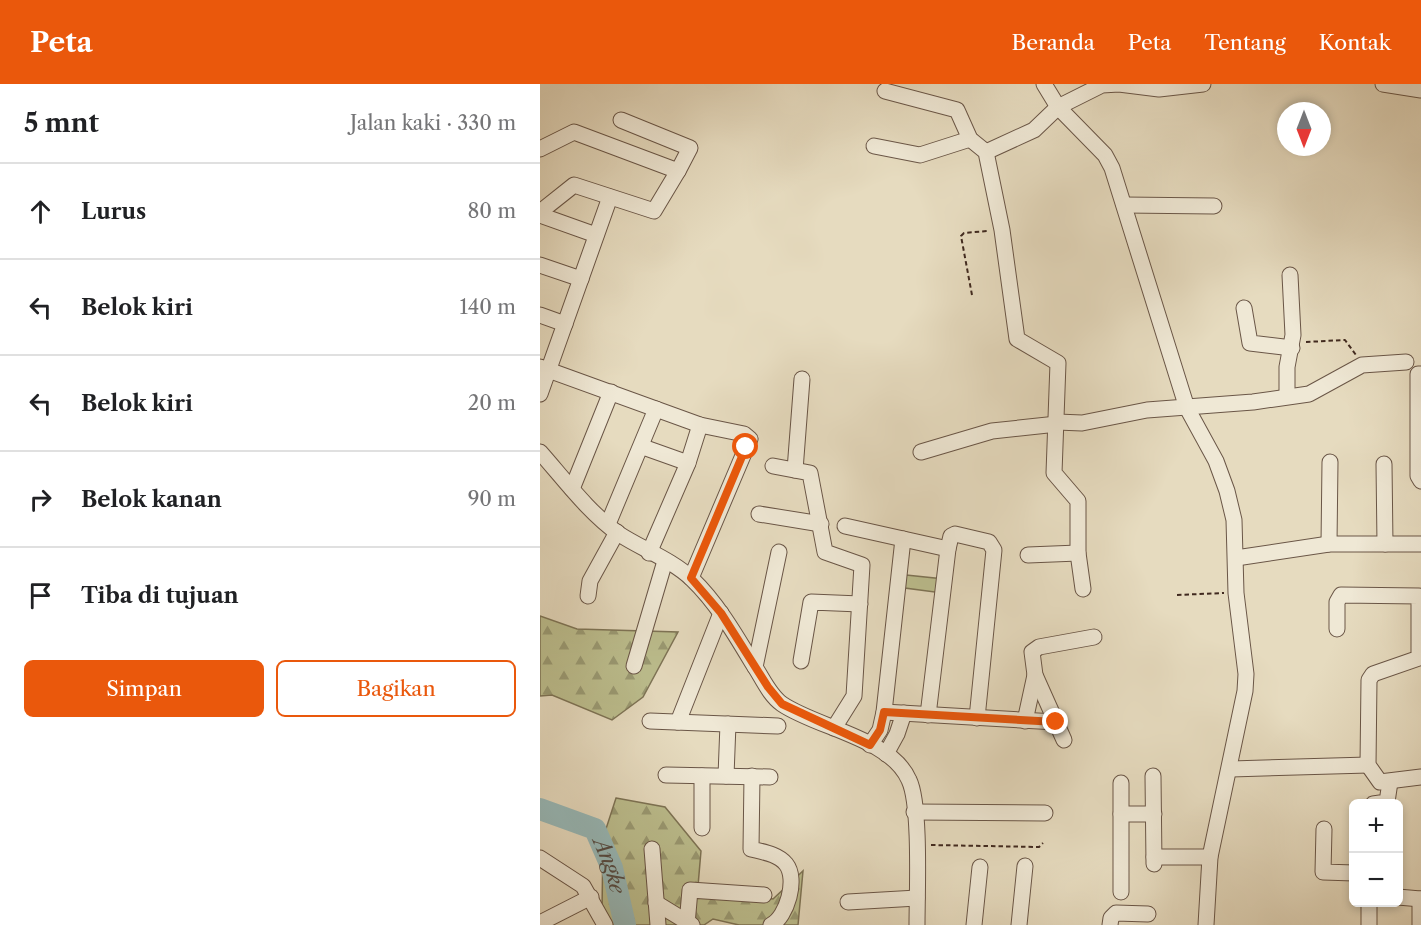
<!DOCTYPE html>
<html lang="id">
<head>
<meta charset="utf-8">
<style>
  body { margin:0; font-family:"Libre Caslon Text",serif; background:#f2f2f2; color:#202124 }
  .controls { position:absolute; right:18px; bottom:18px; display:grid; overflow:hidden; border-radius:9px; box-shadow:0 3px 9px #0003 }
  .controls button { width:54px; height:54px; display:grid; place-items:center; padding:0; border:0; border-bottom:2px solid #e0e0e0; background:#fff; color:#202124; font:30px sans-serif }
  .compass { position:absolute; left:737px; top:18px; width:54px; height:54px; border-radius:50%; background:#fff; box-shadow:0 3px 9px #0003; rotate:180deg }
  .stop { position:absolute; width:18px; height:18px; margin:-14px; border:4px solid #ea580c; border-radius:50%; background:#fff }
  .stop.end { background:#ea580c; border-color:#fff; box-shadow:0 2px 6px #0008 }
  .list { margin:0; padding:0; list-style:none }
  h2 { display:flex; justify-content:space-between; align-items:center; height:78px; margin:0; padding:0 24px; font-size:26px }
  h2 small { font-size:20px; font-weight:400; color:#757577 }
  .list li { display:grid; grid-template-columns:39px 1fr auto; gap:18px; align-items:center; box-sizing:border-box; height:96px; padding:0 24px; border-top:2px solid #e0e0e0 }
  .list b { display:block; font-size:22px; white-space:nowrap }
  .list em { font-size:20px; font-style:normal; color:#757577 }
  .actions { display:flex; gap:12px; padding:18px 24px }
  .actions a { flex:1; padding:14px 0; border:2px solid #ea580c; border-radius:9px; text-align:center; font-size:21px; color:#ea580c }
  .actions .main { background:#ea580c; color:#fff }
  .icon { flex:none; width:33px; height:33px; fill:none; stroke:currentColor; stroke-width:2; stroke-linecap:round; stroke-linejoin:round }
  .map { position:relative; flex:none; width:881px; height:841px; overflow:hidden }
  header { display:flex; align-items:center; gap:36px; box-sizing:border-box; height:84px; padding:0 30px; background:#ea580c; color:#fff }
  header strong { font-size:28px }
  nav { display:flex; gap:33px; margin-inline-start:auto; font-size:21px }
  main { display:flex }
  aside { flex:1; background:#fff }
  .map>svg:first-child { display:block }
  .green { fill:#bcbe8e; stroke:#7e7456; stroke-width:1.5 }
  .forest { fill:url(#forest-firs); stroke:#7e7456; stroke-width:1.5 }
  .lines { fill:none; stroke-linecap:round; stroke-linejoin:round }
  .river { stroke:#98b9b8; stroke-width:22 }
  .minor-casing { stroke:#6a5647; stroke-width:17 }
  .path { stroke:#40291f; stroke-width:2; stroke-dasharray:4.5 3; stroke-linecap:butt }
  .minor { stroke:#efe8d5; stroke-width:15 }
  .route { stroke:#ea580c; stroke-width:8 }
  .labels { text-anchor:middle; stroke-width:4.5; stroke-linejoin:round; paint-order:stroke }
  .water-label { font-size:21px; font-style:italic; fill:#564d45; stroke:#efe8d5 }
</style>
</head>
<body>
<header>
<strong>Peta</strong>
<nav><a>Beranda</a><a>Peta</a><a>Tentang</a><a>Kontak</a></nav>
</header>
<main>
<aside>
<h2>5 mnt<small>Jalan kaki · 330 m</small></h2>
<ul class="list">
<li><svg class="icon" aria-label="ahead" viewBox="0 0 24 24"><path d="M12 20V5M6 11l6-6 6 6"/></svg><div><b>Lurus</b></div><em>80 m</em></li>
<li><svg class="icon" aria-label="left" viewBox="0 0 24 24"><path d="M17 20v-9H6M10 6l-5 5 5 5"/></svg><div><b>Belok kiri</b></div><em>140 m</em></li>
<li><svg class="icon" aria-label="left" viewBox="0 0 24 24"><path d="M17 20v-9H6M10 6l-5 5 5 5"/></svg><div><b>Belok kiri</b></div><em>20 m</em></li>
<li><svg class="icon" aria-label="right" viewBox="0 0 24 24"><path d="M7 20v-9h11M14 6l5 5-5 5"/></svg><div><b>Belok kanan</b></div><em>90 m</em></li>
<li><svg class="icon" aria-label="arrive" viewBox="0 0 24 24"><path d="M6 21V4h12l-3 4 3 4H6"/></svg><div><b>Tiba di tujuan</b></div></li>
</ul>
<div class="actions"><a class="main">Simpan</a><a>Bagikan</a></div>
</aside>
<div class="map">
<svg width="881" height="841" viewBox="0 0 881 841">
  <defs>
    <pattern id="forest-firs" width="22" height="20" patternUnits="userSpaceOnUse" patternTransform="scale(1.5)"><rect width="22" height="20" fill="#bcbe8e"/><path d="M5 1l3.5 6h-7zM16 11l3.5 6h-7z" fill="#9a9a73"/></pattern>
  </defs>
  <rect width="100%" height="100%" fill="#e6dbbf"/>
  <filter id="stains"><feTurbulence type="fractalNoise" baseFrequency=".00333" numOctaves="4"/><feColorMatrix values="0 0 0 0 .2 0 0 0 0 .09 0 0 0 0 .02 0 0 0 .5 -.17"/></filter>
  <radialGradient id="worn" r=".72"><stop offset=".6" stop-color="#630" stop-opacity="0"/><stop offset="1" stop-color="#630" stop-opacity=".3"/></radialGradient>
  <polygon class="green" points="366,491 404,495 402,509 365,504"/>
  <g class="forest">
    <polygon points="0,532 37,545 138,548 103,613 72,636 12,611 0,612"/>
    <polygon points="76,714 125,723 161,767 158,802 233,815 263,787 258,841 199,841 173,835 164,841 68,841 62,828 63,754"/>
  </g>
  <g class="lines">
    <path class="river" id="s1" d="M 0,725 L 55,745 L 72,784 L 85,841"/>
    <defs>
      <g id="minor">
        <polyline points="504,0 518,23 565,71 572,84 647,324 676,377 687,407 694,436 696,509 706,590 705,607 670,773 666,841"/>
        <polyline points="843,0 881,6"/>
        <polyline points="345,7 417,26 430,55 446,68 462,146 477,255 518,279 514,389 538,417 538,469 543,505"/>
        <polyline points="81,36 150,64 138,87"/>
        <polyline points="334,62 380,71 430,55"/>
        <polyline points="0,65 34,48 138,87 114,127 34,101 0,128"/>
        <polyline points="446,68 494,46 518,23 562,1 579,0 619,5 663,0"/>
        <polyline points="584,121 674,122"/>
        <polyline points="0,131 56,151"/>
        <polyline points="0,181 41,195"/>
        <polyline points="704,224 710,259 752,264"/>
        <polyline points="0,231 25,240"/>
        <polyline points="0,283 160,341 204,350 210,355 151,494"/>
        <polyline points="881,290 878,290 878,392 881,397"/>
        <polyline points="0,310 70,113"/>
        <polyline points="747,312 747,283 753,251 750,191"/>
        <polyline points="517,338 542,339 607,326 713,318 769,310 822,281 866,278"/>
        <polyline points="103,363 148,379"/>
        <path d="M 0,368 C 24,395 49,429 79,450 C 102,465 132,476 152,495 C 177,519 195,550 213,580 C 222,593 229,611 242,620 C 277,644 351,654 369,696 C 381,721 377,810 377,841"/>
        <polyline points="381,368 452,347 517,340"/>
        <polyline points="844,380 845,460"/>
        <polyline points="233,382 270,389 285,468 322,481 314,612 294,644"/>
        <polyline points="255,386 262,295"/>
        <polyline points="32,405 71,308"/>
        <polyline points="219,430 281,440"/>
        <polyline points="68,440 116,325"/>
        <polyline points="305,442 408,465"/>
        <polyline points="789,460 790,378"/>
        <polyline points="109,469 148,379 160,341"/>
        <polyline points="488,471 538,469"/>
        <polyline points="696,474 789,460 881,460"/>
        <polyline points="48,512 50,497 77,448"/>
        <polyline points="797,545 797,518 801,511 879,512 879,574 833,590 829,596 828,681 840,698 881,693"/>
        <polyline points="261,577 271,518 320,520"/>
        <polyline points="94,582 125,477"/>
        <polyline points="215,583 239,468"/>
        <polyline points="344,628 516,638"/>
        <polyline points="388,631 408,465 411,452 415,450 449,458 454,466 437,634"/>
        <polyline points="110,637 238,642"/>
        <polyline points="485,637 495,591"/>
        <polyline points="138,638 181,529"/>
        <polyline points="524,656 495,591 492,568 499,563 554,553"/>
        <polyline points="330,661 340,646 344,628 363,455"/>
        <polyline points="346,670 357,650 364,629"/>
        <polyline points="691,685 828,681"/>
        <polyline points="126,691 230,693"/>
        <polyline points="186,692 188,640"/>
        <path d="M 212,692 L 211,765 C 223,768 238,770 246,780 C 258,795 247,833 231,841"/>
        <polyline points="613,692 614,780"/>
        <polyline points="581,699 581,808"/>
        <polyline points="833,720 847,718 850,698"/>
        <polyline points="374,728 505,729"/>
        <polyline points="581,730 614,730"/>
        <polyline points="162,744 162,692"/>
        <polyline points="784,745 783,788 814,789"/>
        <polyline points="112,765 118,841"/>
        <polyline points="614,773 670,773"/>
        <polyline points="0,774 43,802 65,841"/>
        <polyline points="858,813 881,815"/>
        <polyline points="308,818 377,814"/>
        <polyline points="116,819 152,841"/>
        <polyline points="829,820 829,841"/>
        <polyline points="0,839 51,813"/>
        <polyline points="147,840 150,806 224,811"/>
        <polyline points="434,841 440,783"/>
        <polyline points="479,841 485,782"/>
        <polyline points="570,841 571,834 576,829 608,830"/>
        <polyline points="880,841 880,815"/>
      </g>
    </defs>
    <use href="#minor" class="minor-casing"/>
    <g class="path">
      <polyline points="432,211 421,152 424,149 448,147"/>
      <polyline points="766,258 805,256 816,271"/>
      <polyline points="637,511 684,509"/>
      <polyline points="391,761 499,763 503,759"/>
    </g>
    <use href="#minor" class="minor"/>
  </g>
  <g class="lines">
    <polyline class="route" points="206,363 151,494 181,529 228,603 242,620 330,661 340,646 344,628 516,638"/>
  </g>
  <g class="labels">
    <g class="water-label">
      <text dy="7" stroke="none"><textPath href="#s1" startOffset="98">Angke</textPath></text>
    </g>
  </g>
  <rect width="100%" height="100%" filter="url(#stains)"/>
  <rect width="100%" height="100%" fill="url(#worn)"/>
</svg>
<div class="controls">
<button>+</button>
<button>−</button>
</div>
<svg class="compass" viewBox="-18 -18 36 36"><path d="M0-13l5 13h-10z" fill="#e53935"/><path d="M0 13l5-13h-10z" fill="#757577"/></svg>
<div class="stop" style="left:206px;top:363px"></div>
<div class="stop end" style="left:516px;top:638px"></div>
</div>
</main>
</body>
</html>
